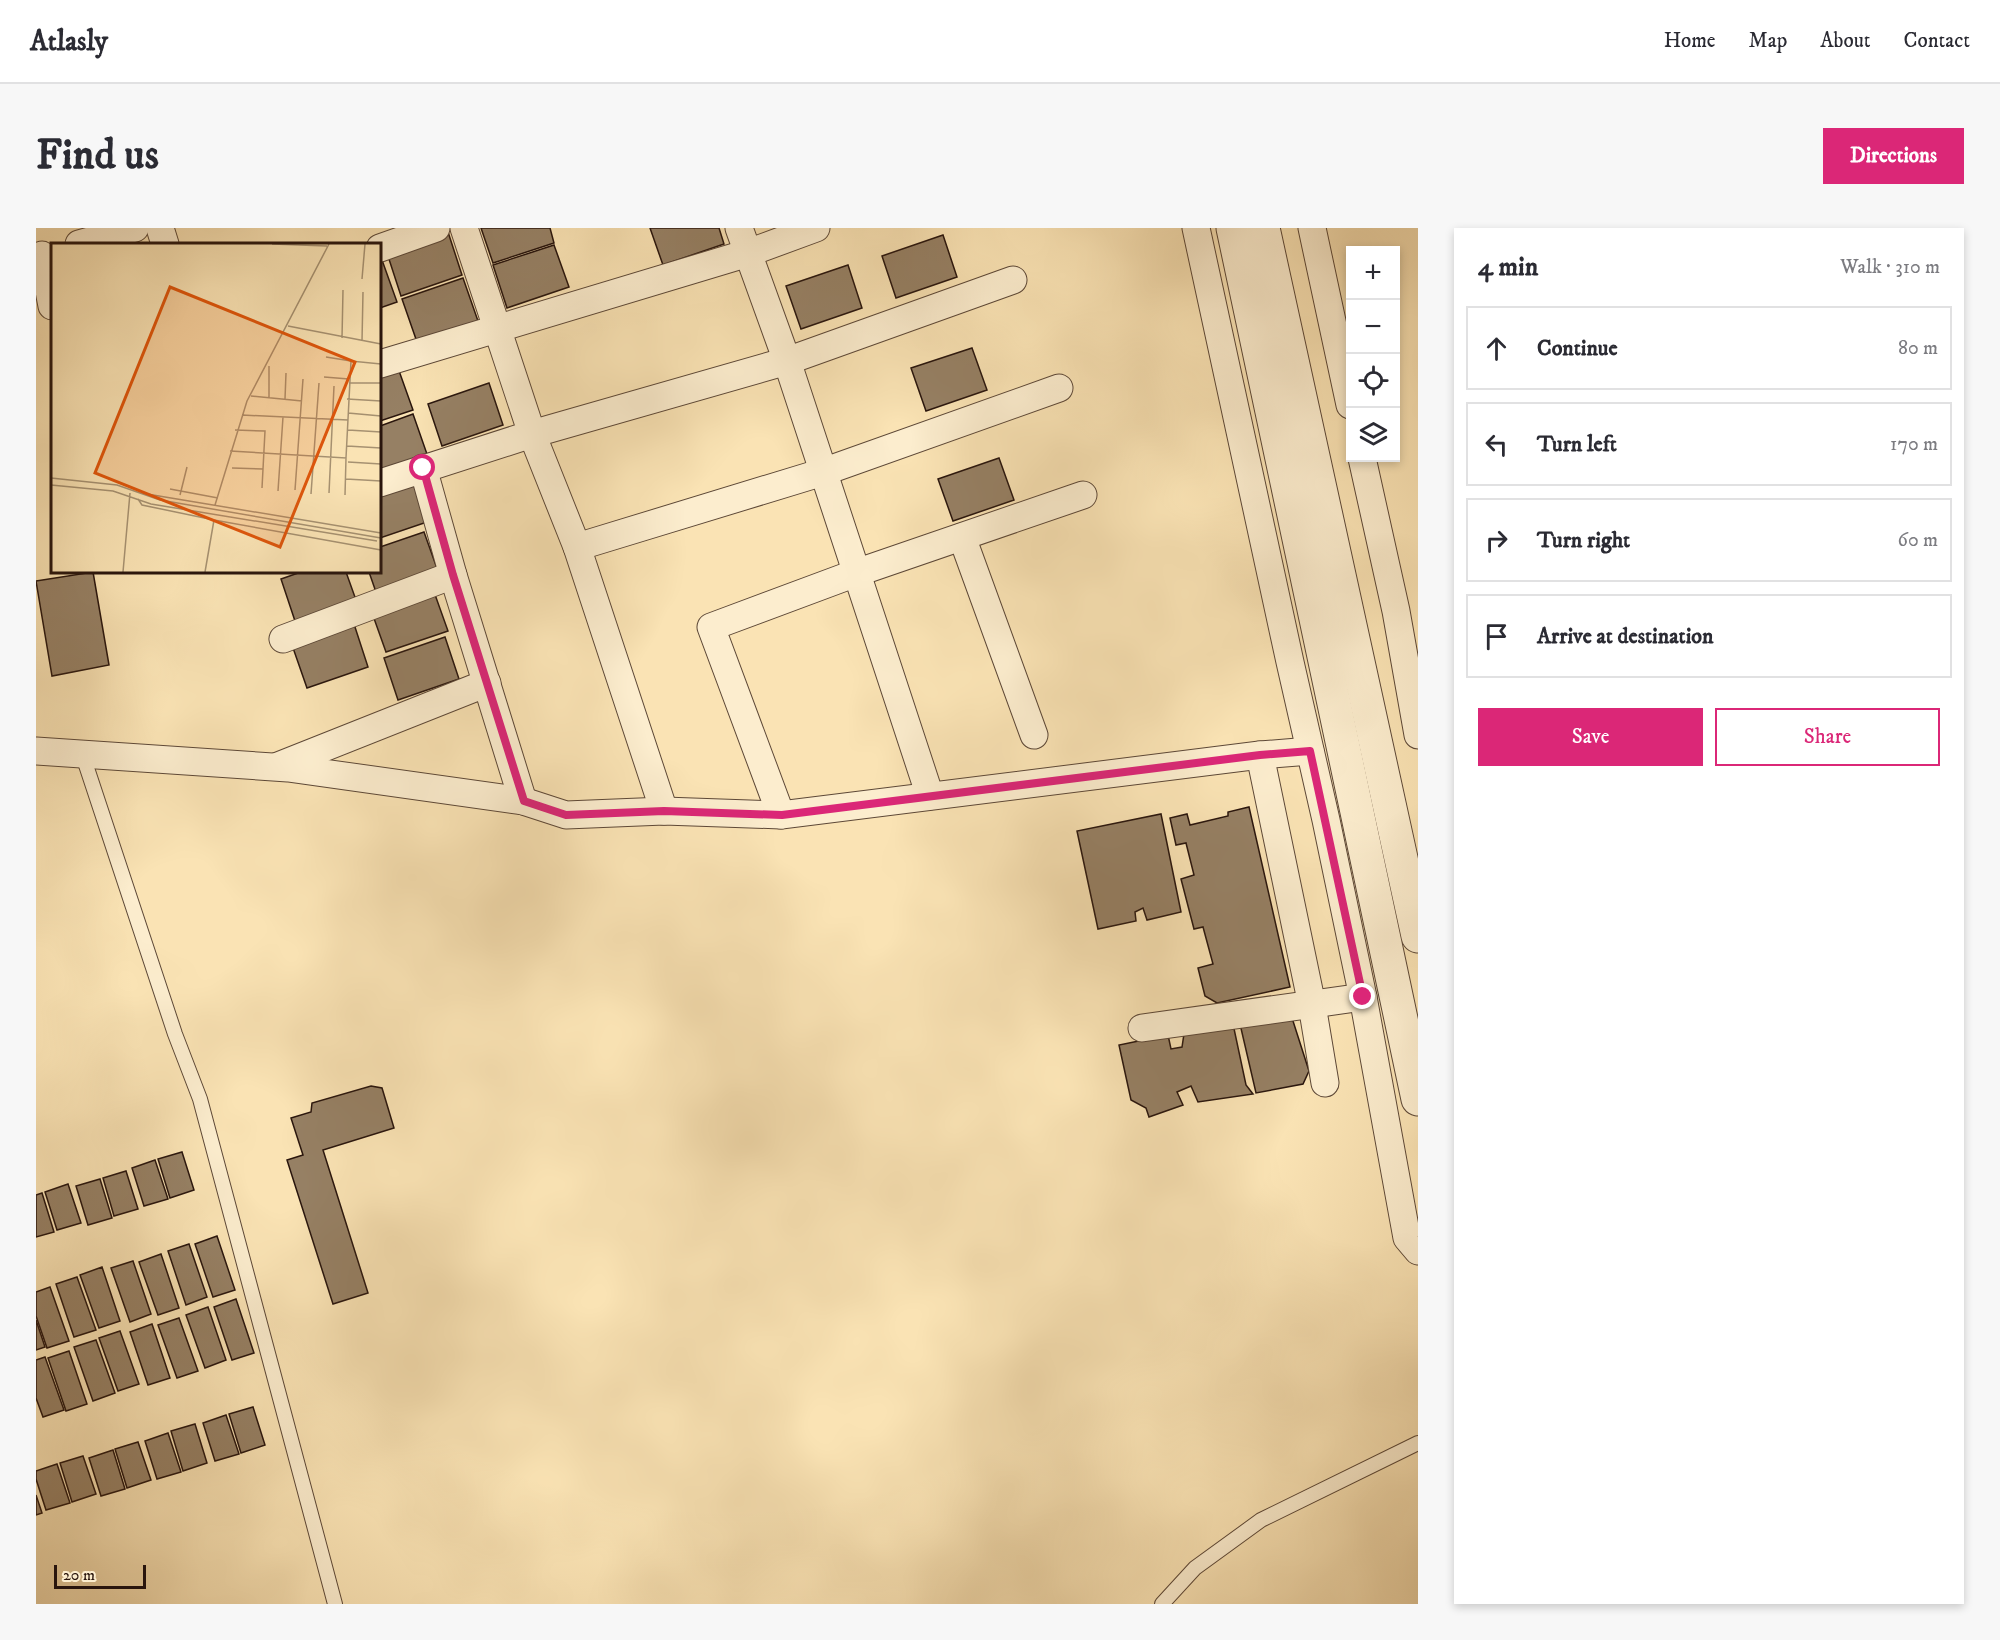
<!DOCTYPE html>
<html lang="en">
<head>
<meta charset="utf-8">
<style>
  body { margin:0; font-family:"IM FELL DW Pica",serif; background:#f7f7f7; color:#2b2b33 }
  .controls { position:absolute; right:18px; top:18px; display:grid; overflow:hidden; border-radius:0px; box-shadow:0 3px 9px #0003 }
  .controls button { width:54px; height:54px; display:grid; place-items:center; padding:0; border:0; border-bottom:2px solid #e1e1e2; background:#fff; color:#2b2b33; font:30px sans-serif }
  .scale { position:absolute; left:18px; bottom:15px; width:92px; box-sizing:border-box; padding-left:6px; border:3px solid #29150d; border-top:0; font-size:16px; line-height:21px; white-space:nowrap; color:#29150d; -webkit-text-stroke:4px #fcedce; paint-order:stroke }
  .stop { position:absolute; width:18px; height:18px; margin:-14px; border:4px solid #db2777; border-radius:50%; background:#fff }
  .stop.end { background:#db2777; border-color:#fff; box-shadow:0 2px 6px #0008 }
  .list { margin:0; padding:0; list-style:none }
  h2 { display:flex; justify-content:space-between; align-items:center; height:78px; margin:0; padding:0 24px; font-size:26px }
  h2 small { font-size:20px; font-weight:400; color:#7c7c81 }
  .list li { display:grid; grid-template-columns:39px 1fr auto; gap:18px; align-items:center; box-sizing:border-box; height:84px; margin:0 12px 12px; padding:0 12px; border:2px solid #e1e1e2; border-radius:0px }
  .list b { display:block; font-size:22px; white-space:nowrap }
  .list em { font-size:20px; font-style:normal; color:#7c7c81 }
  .actions { display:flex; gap:12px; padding:18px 24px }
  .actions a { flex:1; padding:14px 0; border:2px solid #db2777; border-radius:0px; text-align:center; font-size:21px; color:#db2777 }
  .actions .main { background:#db2777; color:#fff }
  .icon { flex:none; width:33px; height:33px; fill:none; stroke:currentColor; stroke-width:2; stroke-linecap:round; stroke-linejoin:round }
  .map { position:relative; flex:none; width:1382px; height:1376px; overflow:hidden; border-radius:0px }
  header { display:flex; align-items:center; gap:36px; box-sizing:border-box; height:84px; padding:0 30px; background:#fff; border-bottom:2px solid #e1e1e2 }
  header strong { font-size:28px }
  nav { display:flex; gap:33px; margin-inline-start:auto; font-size:21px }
  .intro { display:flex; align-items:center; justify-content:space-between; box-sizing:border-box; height:144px; padding:0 36px }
  h1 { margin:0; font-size:42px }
  .button { padding:15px 27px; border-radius:0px; background:#db2777; color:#fff; font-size:21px; font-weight:700 }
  main { display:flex; gap:36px; padding:0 36px }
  aside { flex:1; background:#fff; border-radius:0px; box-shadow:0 3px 9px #0003 }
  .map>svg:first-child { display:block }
  .building { fill:#968064; stroke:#29150d; stroke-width:1.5 }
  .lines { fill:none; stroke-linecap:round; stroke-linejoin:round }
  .service-casing { stroke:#5d4837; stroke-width:16 }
  .minor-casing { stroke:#5d4837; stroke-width:29 }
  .tertiary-casing { stroke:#5d4837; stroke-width:35 }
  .service { stroke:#fcedce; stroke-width:14 }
  .minor { stroke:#fcedce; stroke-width:27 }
  .tertiary { stroke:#fcedce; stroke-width:33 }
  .route { stroke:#db2777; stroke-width:8 }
  .inset-road { fill:none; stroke:#a69171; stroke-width:1.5 }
  .view { fill:#de560c; fill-opacity:0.15; stroke:#de560c; stroke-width:3 }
  .inset-edge { fill:none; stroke:#29150d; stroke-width:3 }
</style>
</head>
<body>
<header>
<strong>Atlasly</strong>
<nav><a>Home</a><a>Map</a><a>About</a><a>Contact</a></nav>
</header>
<div class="intro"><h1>Find us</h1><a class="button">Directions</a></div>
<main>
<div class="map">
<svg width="1382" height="1376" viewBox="0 0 1382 1376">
  <rect width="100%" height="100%" fill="#fae3b4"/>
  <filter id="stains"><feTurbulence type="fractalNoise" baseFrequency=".00333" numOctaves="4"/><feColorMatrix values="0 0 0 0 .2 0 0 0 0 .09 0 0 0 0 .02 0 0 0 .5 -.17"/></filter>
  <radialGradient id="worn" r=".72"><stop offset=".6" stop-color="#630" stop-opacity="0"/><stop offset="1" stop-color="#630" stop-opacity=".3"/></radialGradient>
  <g class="building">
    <polygon points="445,0 514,0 518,15 457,35"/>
    <polygon points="614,0 683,0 688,16 627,37"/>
    <polygon points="412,4 426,47 365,68 351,25"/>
    <polygon points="907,7 921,49 860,70 846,28"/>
    <polygon points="518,17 533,59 471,80 457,37"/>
    <polygon points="346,32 361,74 344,80 344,33"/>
    <polygon points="812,37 826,80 765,101 750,58"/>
    <polygon points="427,50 442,93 381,114 366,71"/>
    <polygon points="936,120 951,162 890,183 875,140"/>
    <polygon points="362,140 377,182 344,193 344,146"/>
    <polygon points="453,155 467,197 406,218 392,176"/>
    <polygon points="377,186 392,229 344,246 344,198"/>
    <polygon points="963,230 978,272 917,293 902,251"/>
    <polygon points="377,251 391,294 344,310 344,263"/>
    <polygon points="388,304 403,346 341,367 333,344 344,344 344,319"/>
    <polygon points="57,344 73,437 16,448 0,353"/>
    <polygon points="265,344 310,344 320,372 259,393 245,351"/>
    <polygon points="397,361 412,403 350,424 335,382"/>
    <polygon points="318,396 332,439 271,460 256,417"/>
    <polygon points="409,409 423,451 362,472 348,430"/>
    <polygon points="1213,579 1254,759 1181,775 1169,768 1162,740 1177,736 1167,699 1158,701 1145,651 1158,647 1150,615 1140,617 1134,590 1151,586 1154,597 1192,588 1192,584"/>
    <polygon points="1125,586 1145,684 1111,692 1107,680 1099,684 1100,693 1062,701 1041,603"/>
    <polygon points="1244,787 1257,793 1273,843 1267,856 1220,865 1204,796"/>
    <polygon points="1197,796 1210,857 1217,866 1162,874 1155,858 1141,864 1147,877 1113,889 1110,880 1095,872 1083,817 1132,807 1135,821 1146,819 1148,806"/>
    <polygon points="335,858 346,860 358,900 287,922 332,1065 297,1076 251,932 267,927 255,890 275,884 276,875"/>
    <polygon points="146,924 158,962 134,970 122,931"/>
    <polygon points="119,932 132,971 108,978 96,940"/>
    <polygon points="90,943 102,981 78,988 67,950"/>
    <polygon points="64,951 76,990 52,997 40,958"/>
    <polygon points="32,956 45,995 21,1002 9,964"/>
    <polygon points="6,965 18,1004 0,1009 0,967"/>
    <polygon points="181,1008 199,1062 177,1069 159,1016"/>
    <polygon points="153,1016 171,1069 150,1077 132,1023"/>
    <polygon points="125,1026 143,1080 122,1087 103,1034"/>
    <polygon points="97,1033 115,1086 94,1094 75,1040"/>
    <polygon points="66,1039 84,1093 63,1100 44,1047"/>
    <polygon points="41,1049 60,1102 38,1109 20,1056"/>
    <polygon points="14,1059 33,1113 11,1120 0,1088 0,1064"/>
    <polygon points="200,1071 218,1125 196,1132 178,1079"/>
    <polygon points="172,1079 190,1132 169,1140 150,1087"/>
    <polygon points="143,1090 162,1143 141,1150 122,1097"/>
    <polygon points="0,1092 9,1119 0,1122"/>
    <polygon points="116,1096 134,1150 112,1157 94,1104"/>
    <polygon points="84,1103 103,1156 82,1163 63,1110"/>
    <polygon points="60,1112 79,1165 57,1173 38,1119"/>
    <polygon points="33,1123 51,1176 30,1183 12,1130"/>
    <polygon points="9,1129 28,1182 7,1189 0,1170 0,1132"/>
    <polygon points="217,1179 229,1217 205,1225 193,1186"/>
    <polygon points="190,1187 203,1226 179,1233 167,1195"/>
    <polygon points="159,1196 171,1235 147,1243 135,1203"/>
    <polygon points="132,1205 145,1244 121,1251 109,1213"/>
    <polygon points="102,1214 115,1252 91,1260 79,1221"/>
    <polygon points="77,1222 89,1261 65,1268 53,1230"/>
    <polygon points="47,1228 60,1266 36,1274 24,1235"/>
    <polygon points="21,1236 34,1275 10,1282 0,1251 0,1243"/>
    <polygon points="0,1267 6,1285 0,1287"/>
  </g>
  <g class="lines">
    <defs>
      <g id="service">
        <polyline points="46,525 139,806 164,871 299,1376"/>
        <polyline points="1126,1376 1159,1340 1225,1292 1382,1215"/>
      </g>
      <g id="minor">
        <polyline points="124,0 129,16"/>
        <polyline points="428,0 496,206 541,319 628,583"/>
        <polyline points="703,0 751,133 894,568"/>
        <polyline points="1160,0 1254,434 1290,592 1327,769 1371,1010 1382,1023"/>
        <polyline points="1276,0 1314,177"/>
        <polyline points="43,16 99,0"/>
        <polyline points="344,20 400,0"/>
        <polyline points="6,27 16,78"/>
        <polyline points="344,136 712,25 780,0"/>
        <polyline points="1326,230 1360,383 1382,507"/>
        <polyline points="387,240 417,347 487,573"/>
        <polyline points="344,255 496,206 751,133 977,52"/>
        <polyline points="926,309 998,507"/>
        <polyline points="541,319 787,244 1023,160"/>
        <polyline points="247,411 417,347"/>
        <polyline points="0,523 252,540 487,573 530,587 628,583 745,587 1224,527 1274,523"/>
        <polyline points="1224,527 1276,777 1289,855"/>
        <polyline points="242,538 451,455"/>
        <polyline points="745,587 675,399 820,345 1047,267"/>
        <polyline points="1106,800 1327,769"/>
      </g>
      <g id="tertiary">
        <polyline points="1197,0 1382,871"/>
        <polyline points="1227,0 1382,708"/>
      </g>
    </defs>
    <use href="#service" class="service-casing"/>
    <use href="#minor" class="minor-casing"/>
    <use href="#tertiary" class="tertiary-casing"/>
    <use href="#service" class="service"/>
    <use href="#minor" class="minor"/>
    <use href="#tertiary" class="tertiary"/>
  </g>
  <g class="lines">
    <polyline class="route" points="387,240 417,347 488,573 530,587 628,583 746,587 1224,527 1274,523 1327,769"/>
  </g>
  <g transform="translate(15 15)">
    <rect width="330" height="330" fill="#fae3b4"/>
    <path class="inset-road" d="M 221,1 L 276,3M 311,36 L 314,1M 237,83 L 330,101M 291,95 L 292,47M 311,98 L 312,49M 275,114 L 300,118M 273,134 L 298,136M 298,140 L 330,140M 200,153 L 251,158M 218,155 L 218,123M 234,156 L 235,130M 296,156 L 330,158M 297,170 L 330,173M 191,172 L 297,177M 184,187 L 214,188 L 211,245M 297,187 L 330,189M 296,203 L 330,205M 179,208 L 295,215 L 300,118 L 330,121M 297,219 L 330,221M 181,225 L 212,226M 0,235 L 66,242 L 109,257 L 330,295M 295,236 L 330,238M 0,242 L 62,248 L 100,261 L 326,298M 119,246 L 167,255M 244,247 L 252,136M 227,248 L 232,174M 90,250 L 330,290M 278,250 L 283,143M 260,251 L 268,140M 129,252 L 136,224M 294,252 L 295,215M 87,256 L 91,262 L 163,277 L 330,307M 164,262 L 196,158 L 278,1M 72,329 L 79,250M 154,329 L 163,277"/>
    <path class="view" d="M 119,44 L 304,119 L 229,304 L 44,230 Z"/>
    <rect width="330" height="330" class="inset-edge"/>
  </g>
  <rect width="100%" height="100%" filter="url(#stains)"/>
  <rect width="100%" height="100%" fill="url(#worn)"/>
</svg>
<div class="controls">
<button>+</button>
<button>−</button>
<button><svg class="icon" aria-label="locate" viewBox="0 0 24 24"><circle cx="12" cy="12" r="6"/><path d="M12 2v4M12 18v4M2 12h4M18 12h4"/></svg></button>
<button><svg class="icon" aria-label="layers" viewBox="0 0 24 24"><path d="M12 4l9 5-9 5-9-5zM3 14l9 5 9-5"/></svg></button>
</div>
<div class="scale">20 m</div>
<div class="stop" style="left:387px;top:240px"></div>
<div class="stop end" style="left:1327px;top:769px"></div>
</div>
<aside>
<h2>4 min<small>Walk · 310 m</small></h2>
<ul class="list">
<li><svg class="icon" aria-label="ahead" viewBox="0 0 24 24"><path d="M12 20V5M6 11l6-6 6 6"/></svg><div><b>Continue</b></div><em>80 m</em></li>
<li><svg class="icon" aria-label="left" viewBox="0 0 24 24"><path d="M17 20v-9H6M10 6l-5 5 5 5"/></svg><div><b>Turn left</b></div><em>170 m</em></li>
<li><svg class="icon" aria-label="right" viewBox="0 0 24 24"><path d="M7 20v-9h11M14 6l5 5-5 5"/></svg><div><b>Turn right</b></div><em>60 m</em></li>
<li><svg class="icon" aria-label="arrive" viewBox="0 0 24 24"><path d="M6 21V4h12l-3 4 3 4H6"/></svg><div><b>Arrive at destination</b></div></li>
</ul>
<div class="actions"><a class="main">Save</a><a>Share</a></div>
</aside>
</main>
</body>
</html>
